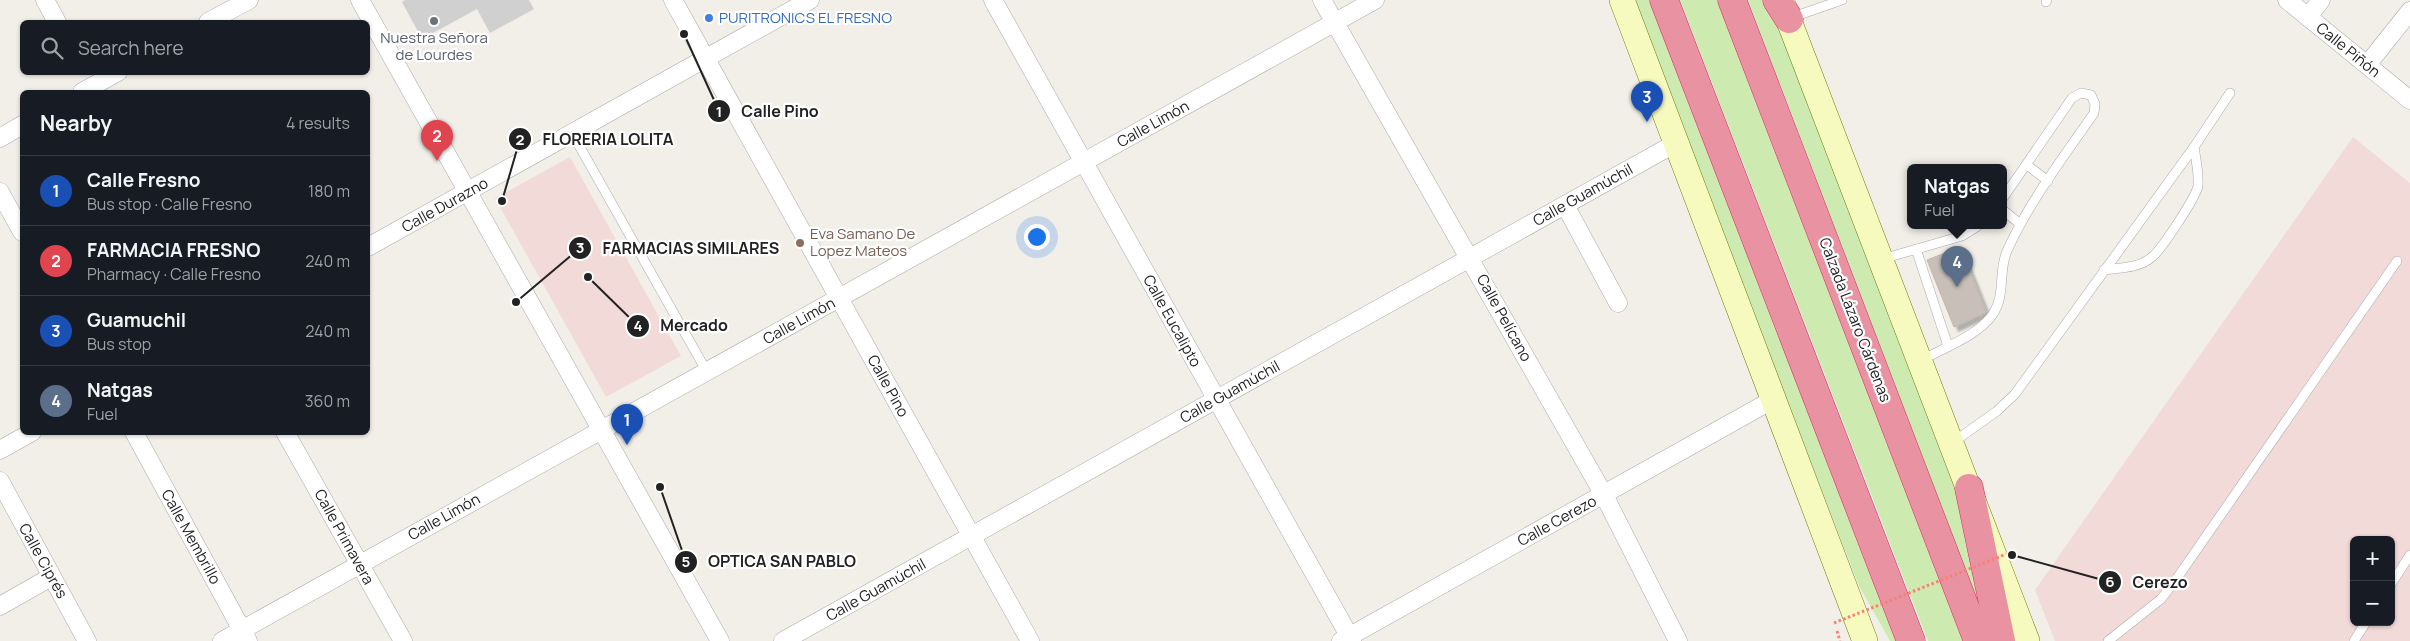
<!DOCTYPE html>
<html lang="en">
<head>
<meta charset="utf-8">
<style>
  body { margin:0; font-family:Manrope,sans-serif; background:#20242c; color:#f1f3f6 }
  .controls { position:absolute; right:15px; bottom:15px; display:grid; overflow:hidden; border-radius:8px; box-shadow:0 1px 4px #0004 }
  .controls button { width:45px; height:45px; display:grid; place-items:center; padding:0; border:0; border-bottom:1px solid #363941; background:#171b24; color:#f1f3f6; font:25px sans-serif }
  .you { position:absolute; left:1036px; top:236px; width:18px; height:18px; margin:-12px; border:4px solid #fff; border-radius:50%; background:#1a73e8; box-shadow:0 0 0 8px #1a73e833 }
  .badge { display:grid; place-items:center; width:32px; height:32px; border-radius:50%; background:#2563eb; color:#fff; font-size:16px; font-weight:700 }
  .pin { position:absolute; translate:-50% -41px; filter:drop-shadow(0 1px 2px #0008) }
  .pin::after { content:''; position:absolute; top:26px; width:18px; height:15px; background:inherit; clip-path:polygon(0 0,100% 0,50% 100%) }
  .popup { position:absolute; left:1907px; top:164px; width:100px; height:65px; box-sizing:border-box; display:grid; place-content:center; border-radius:8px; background:#171b24; filter:drop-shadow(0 1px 4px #0005); font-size:16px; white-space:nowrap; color:#9ea1a6 }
  .popup b { font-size:19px; color:#f1f3f6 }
  .popup::after { content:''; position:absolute; left:50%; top:100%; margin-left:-10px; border:10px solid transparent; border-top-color:#171b24 }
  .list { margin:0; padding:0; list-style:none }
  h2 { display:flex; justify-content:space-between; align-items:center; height:65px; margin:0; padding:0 20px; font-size:21px }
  h2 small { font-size:16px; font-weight:400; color:#9ea1a6 }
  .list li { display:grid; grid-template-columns:32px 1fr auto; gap:15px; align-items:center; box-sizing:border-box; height:70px; padding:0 20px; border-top:1px solid #363941 }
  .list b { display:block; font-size:19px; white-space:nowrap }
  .list p { margin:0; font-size:16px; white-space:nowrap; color:#9ea1a6 }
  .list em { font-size:16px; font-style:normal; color:#9ea1a6 }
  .icon { flex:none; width:28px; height:28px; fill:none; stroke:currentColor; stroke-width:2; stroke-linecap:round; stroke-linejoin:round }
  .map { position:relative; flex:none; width:2410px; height:641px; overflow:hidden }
  .search { position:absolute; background:#171b24; box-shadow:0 1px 4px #0004; left:20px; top:20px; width:350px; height:55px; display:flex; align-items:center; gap:12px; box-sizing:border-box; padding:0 18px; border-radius:8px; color:#9ea1a6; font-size:19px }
  .panel { position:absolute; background:#171b24; box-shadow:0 1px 4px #0004; left:20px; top:90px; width:350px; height:345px; border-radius:8px }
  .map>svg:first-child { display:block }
  .commercial { fill:#f2dad9; fill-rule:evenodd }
  .religious { fill:#d0d0d0 }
  .grass { fill:#cdebb0 }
  .building { fill:#c7bfb8; stroke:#c4b6ab; filter:url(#shadow) }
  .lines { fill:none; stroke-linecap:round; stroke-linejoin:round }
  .lane-casing { stroke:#a9a9a9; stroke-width:10 }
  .street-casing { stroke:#a9a9a9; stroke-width:19 }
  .secondary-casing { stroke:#707d05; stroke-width:26 }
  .highway-casing { stroke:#dc2a67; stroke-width:29 }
  .path { stroke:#fa8072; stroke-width:3; stroke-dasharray:2.5 2.5; stroke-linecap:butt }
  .lane { stroke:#fff; stroke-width:9 }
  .street { stroke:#fff; stroke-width:18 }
  .secondary { stroke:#f7fabf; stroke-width:25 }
  .highway { stroke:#e892a2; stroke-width:28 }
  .path-bridge { stroke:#fa8072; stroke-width:3; stroke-dasharray:2.5 2.5; stroke-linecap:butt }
  .shop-dot { fill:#3f7fe0; stroke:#fff; stroke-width:2 }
  .worship-dot { fill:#6b7280; stroke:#fff; stroke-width:2 }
  .education-dot { fill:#8d6e63; stroke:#fff; stroke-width:2 }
  .labels { text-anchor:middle; stroke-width:4.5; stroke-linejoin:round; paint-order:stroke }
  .shop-label { font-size:15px; fill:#366cbe; stroke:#fff; text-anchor:start }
  .worship-label { font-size:15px; fill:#5b616d; stroke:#fff }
  .street-label { font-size:15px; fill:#222; stroke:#fff }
  .education-label { font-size:15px; fill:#785e54; stroke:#fff; text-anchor:start }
  .leader { fill:none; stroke:#222; stroke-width:2 }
  .callout-dot { fill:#222; stroke:#fff; stroke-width:2 }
  .mark-label { font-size:15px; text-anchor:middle; font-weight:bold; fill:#fff }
  .callout-label { font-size:16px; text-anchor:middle; font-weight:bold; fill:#222; stroke:#fff; stroke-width:4.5; stroke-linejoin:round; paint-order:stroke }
</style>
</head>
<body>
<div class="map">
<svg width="2410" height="641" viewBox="0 0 2410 641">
  <defs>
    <filter id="shadow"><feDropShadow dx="4.5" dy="4.5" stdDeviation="1" flood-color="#0004"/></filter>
  </defs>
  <rect width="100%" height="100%" fill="#f2efe9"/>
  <g class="commercial">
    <path d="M 2353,137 L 2410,183 L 2410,641 L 2055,641 L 2035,590 ZM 2354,540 L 2391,540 L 2391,622 L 2354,622 Z"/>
    <polygon points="570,157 681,356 606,397 495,198"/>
  </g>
  <polygon class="religious" points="405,0 529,0 534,9 490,33 477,9 422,39 402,2"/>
  <g class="grass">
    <polygon points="1632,0 1659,0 1905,641 1890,641 1859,586"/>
    <polygon points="1680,0 1719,0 1965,641 1928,641"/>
    <polygon points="1748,0 1769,0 1963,493 1990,633"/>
  </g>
  <polygon class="building" points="1960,247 1986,312 1954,327 1927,260"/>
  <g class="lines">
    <defs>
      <g id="lane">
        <polyline points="2046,2 2047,0"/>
        <polyline points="1790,18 1842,0"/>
        <polyline points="572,133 707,372"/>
        <polyline points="2027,165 2048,181"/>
        <polyline points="2003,210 2019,223"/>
        <polyline points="1916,249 1948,346"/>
        <polyline points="1882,259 1962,236 1978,226"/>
        <path d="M 2104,270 C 2119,268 2140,268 2152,257 C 2162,249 2196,197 2198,186 C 2199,173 2196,160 2194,147"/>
        <path d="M 1920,361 C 1943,348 1978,336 1993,314 C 2006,294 1998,271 2007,251 C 2029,202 2063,158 2094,113 L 2095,104 L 2091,95 L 2081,93 L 2072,98 L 2003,198"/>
        <polyline points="1952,443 1997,411 2015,394 2194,147 2230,93"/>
        <polyline points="2391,584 2410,555"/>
        <polyline points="2108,641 2161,599 2175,581 2397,261"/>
        <polyline points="2354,641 2366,622"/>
      </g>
      <g id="street">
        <polyline points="45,0 57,22"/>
        <polyline points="360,0 720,641"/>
        <polyline points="673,0 1030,641"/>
        <polyline points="993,0 1352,641"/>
        <polyline points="1322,0 1604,495 1678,641"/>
        <polyline points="2287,0 2410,100"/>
        <polyline points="2308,17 2321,0"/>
        <polyline points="208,22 249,0"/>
        <polyline points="2367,65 2410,11"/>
        <polyline points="82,92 118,72"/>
        <polyline points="0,138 22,125"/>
        <polyline points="0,192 22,232"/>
        <polyline points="1565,205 1618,303"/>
        <polyline points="368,247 810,0"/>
        <polyline points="134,432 248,641"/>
        <polyline points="285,432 403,641"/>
        <polyline points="0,450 32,432"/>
        <polyline points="0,481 87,641"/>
        <polyline points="0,606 51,577"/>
        <polyline points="222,641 1375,0"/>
        <polyline points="783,641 1676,143"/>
        <polyline points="1341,641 1774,399"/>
      </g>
      <g id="secondary">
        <polyline points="1622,0 1865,641"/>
        <polyline points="1781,0 2027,641"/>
      </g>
      <g id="highway">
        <polyline points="1664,0 1911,641"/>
        <polyline points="1732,0 1978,641"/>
        <polyline points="1777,0 1789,19"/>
        <polyline points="1969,488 2001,641"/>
      </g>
    </defs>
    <use href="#lane" class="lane-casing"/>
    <use href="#street" class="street-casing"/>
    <use href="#secondary" class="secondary-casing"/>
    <use href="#highway" class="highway-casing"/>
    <polyline class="path" points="1837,631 1840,641"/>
    <use href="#lane" class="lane"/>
    <use href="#street" class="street"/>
    <use href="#secondary" class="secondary"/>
    <use href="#highway" class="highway"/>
    <polyline class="path-bridge" points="1834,623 2014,551"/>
  </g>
  <circle class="shop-dot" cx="709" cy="18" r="5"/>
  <circle class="worship-dot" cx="434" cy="21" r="5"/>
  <circle class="education-dot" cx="800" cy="243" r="5"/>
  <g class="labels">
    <g class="shop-label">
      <text x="719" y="23">PURITRONICS EL FRESNO</text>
    </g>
    <g class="worship-label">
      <text x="434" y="43">Nuestra Señora<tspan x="434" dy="17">de Lourdes</tspan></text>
    </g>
    <g class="street-label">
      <text transform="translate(2348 50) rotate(39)" y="5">Calle Piñón</text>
      <text transform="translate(1153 124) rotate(-29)" y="5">Calle Limón</text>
      <text transform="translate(1583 195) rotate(-29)" y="5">Calle Guamúchil</text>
      <text transform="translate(445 205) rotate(-29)" y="5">Calle Durazno</text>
      <text transform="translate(1504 318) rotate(61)" y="5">Calle Pelícano</text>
      <text transform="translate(1855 320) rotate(69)" y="5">Calzada Lázaro Cárdenas</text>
      <text transform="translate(799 321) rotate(-29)" y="5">Calle Limón</text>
      <text transform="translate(1172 321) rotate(61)" y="5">Calle Eucalipto</text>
      <text transform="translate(888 386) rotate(61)" y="5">Calle Pino</text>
      <text transform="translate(1230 392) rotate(-29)" y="5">Calle Guamúchil</text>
      <text transform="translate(444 517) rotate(-29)" y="5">Calle Limón</text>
      <text transform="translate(1557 521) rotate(-29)" y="5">Calle Cerezo</text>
      <text transform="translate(191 537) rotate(61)" y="5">Calle Membrillo</text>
      <text transform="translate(344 537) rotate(61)" y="5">Calle Primavera</text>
      <text transform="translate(43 561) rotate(61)" y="5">Calle Ciprés</text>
      <text transform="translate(876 590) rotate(-29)" y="5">Calle Guamúchil</text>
    </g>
    <g class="education-label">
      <text x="810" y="239">Eva Samano De<tspan x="810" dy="17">Lopez Mateos</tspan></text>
    </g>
  </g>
  <path class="leader" d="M684 34L719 111M502 201L520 139M516 302L580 248M588 277L638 326M660 487L686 562M2012 555L2110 582"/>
  <g class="callout-dot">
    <circle cx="684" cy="34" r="5"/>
    <circle cx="502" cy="201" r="5"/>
    <circle cx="516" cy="302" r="5"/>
    <circle cx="588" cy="277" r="5"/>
    <circle cx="660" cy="487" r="5"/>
    <circle cx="2012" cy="555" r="5"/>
    <circle cx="719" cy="111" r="12"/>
    <circle cx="520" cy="139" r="12"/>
    <circle cx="580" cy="248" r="12"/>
    <circle cx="638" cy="326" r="12"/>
    <circle cx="686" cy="562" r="12"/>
    <circle cx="2110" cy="582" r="12"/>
  </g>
  <g class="mark-label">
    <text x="719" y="117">1</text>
    <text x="520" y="145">2</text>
    <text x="580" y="253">3</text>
    <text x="638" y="331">4</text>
    <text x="686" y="567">5</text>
    <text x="2110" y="587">6</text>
  </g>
  <g class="callout-label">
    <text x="780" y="117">Calle Pino</text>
    <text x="608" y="145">FLORERIA LOLITA</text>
    <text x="691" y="254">FARMACIAS SIMILARES</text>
    <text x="694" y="331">Mercado</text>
    <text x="782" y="567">OPTICA SAN PABLO</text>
    <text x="2160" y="588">Cerezo</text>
  </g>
</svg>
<div class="controls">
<button>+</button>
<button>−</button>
</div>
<div class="you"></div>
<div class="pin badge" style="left:627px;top:445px;background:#1a4fb4">1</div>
<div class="pin badge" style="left:437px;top:161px;background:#e0444e">2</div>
<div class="pin badge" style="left:1647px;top:122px;background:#1a4fb4">3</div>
<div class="pin badge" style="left:1957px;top:287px;background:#5c6f8a">4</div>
<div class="popup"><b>Natgas</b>Fuel</div>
<div class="search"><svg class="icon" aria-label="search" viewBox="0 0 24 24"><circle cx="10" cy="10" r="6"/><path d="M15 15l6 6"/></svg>Search here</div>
<section class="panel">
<h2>Nearby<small>4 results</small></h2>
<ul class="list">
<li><span class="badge" style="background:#1a4fb4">1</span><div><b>Calle Fresno</b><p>Bus stop · Calle Fresno</p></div><em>180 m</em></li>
<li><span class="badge" style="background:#e0444e">2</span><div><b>FARMACIA FRESNO</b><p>Pharmacy · Calle Fresno</p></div><em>240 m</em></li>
<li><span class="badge" style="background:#1a4fb4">3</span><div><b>Guamuchil</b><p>Bus stop</p></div><em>240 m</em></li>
<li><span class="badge" style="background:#5c6f8a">4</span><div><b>Natgas</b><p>Fuel</p></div><em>360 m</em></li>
</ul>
</section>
</div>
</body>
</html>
